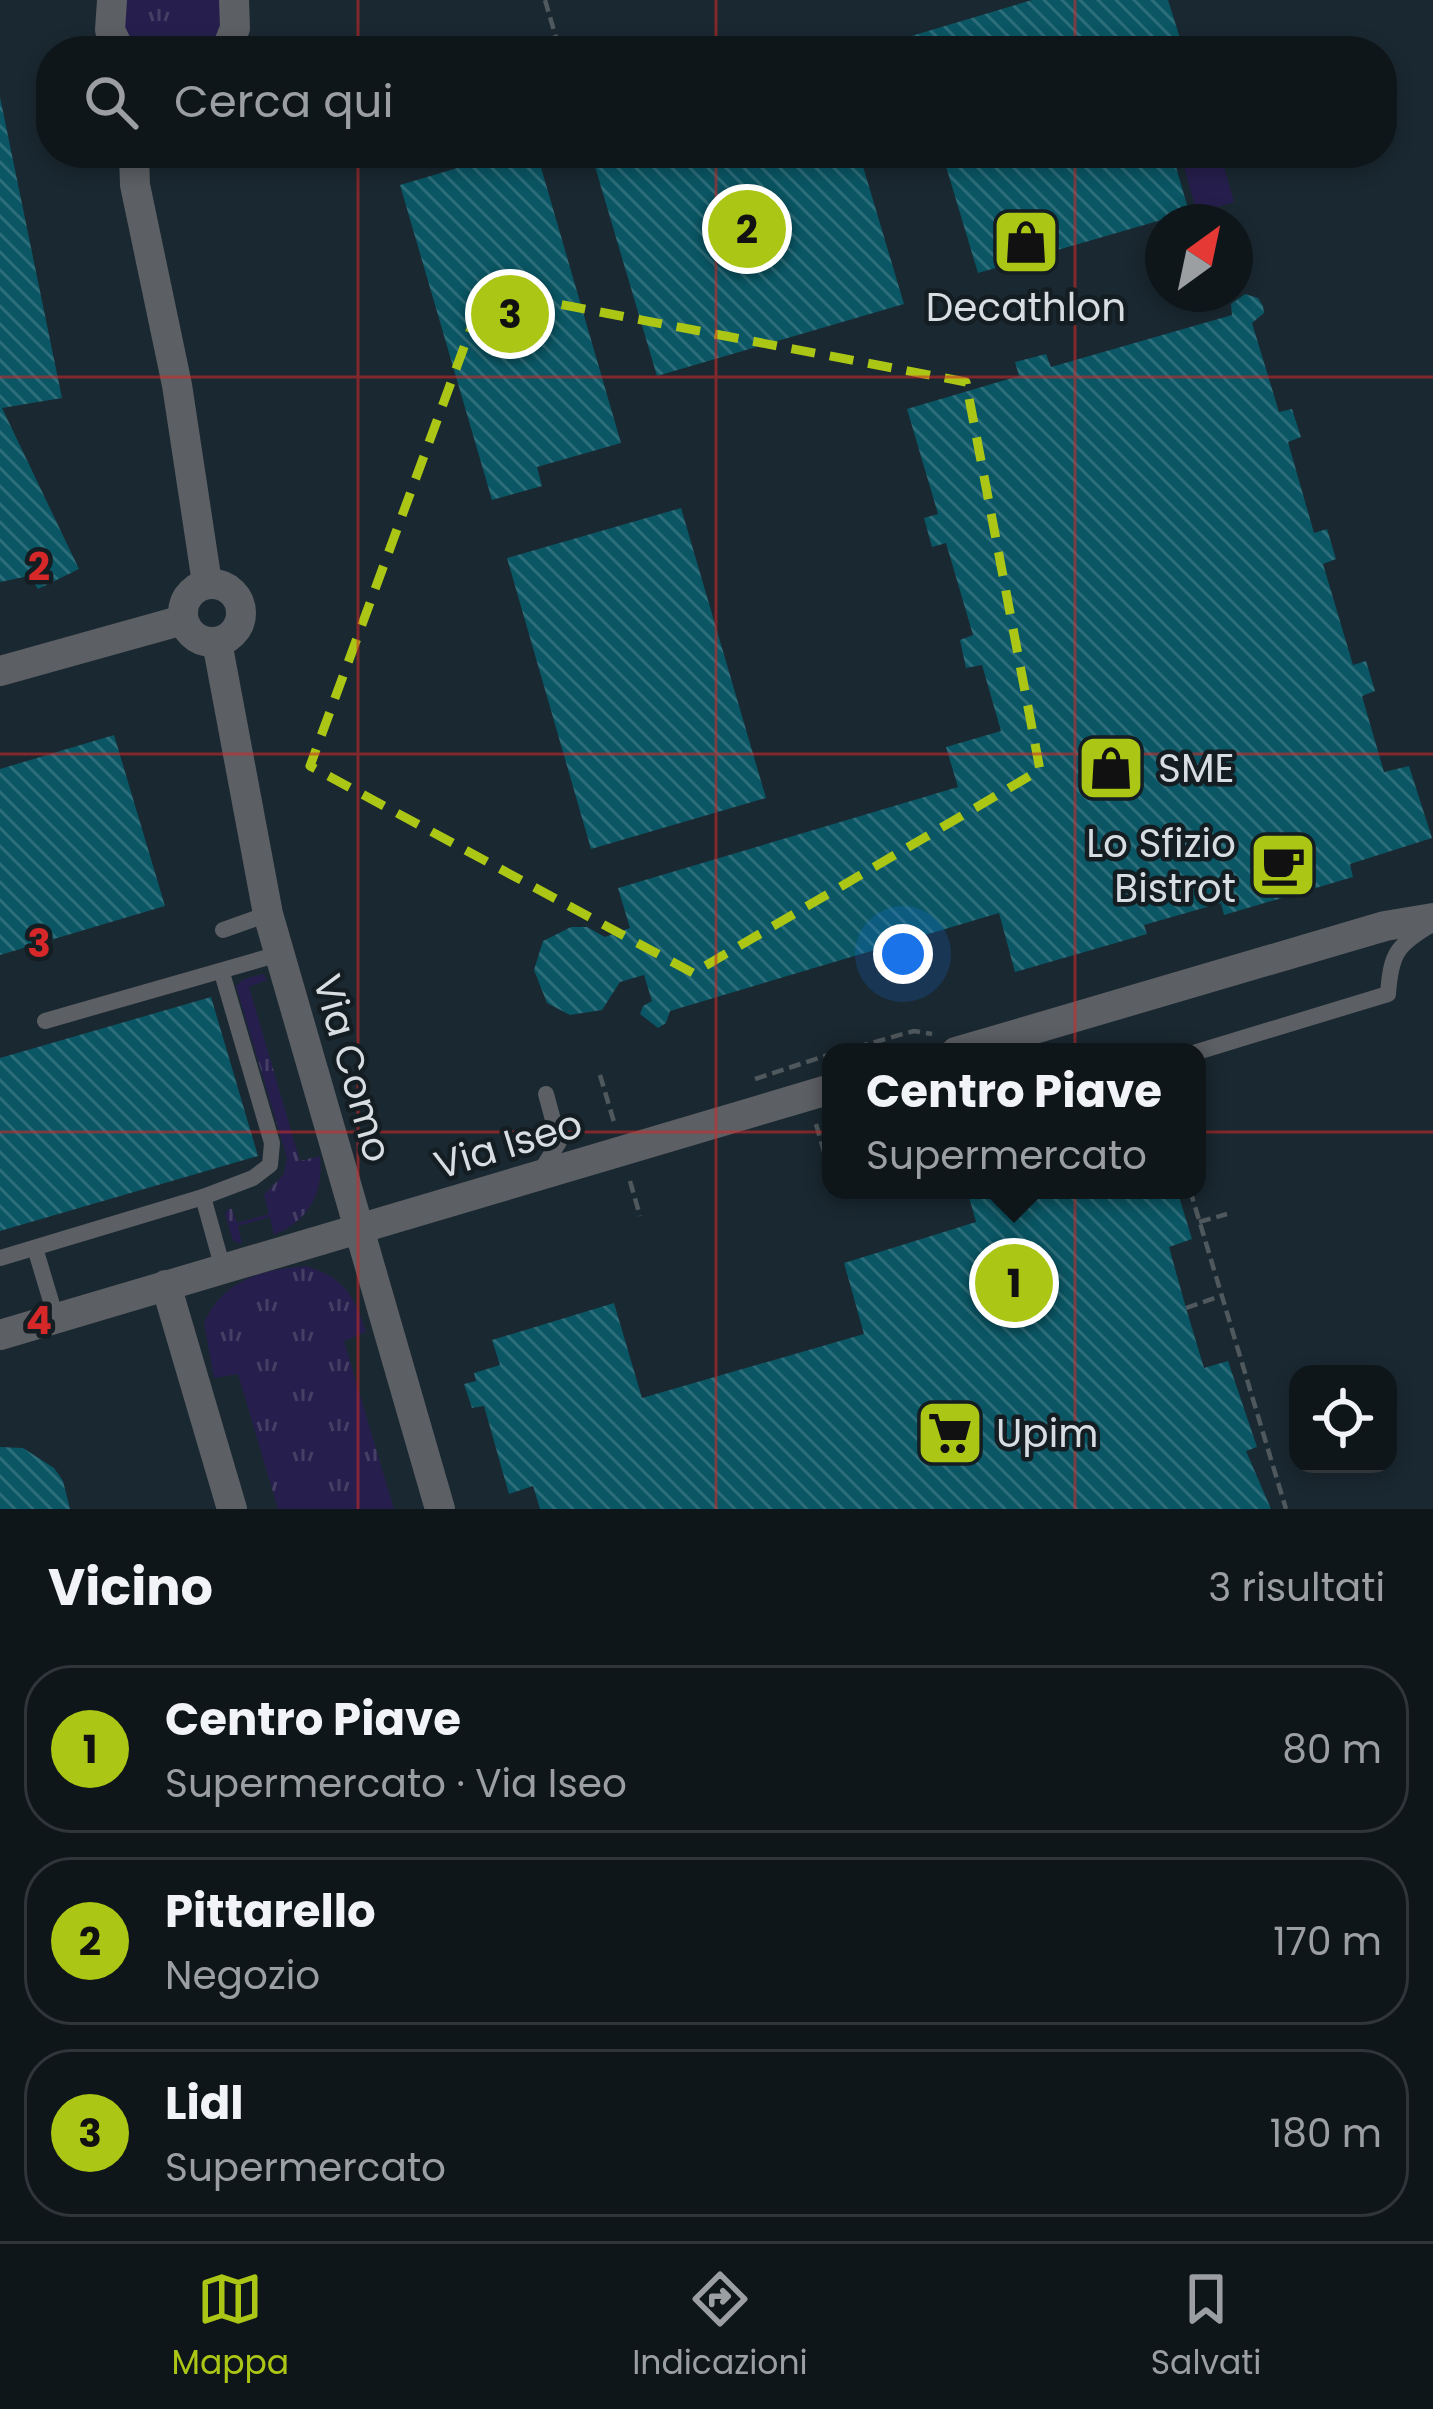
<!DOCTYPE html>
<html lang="it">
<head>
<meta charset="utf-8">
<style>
  body { margin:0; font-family:Poppins,sans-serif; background:#181f23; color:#f1f3f6 }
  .controls { position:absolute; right:36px; bottom:36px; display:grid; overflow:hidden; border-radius:24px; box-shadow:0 6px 18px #0003 }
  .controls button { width:108px; height:108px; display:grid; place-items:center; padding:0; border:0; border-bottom:3px solid #2f3539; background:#0f161a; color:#f1f3f6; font:60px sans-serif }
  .compass { position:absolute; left:1145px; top:204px; width:108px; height:108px; border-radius:50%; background:#0f161a; box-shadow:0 6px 18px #0003; rotate:33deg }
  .you { position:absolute; left:903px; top:954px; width:42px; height:42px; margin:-30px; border:9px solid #fff; border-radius:50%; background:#1a73e8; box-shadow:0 0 0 18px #1a73e833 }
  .badge { display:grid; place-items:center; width:78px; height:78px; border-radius:50%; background:#abc615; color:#111; font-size:39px; font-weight:700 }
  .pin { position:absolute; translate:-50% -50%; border:6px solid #fff; box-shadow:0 3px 12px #0006 }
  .popup { position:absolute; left:822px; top:1043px; width:384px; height:156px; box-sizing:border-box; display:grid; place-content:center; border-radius:24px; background:#0f161a; filter:drop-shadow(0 3px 9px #0005); font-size:39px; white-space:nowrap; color:#9b9fa2 }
  .popup b { font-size:45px; color:#f1f3f6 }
  .popup::after { content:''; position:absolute; left:50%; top:100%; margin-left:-24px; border:24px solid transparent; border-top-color:#0f161a }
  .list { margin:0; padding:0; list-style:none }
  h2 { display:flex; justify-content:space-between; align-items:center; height:156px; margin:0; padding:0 48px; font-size:51px }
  h2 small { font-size:39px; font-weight:400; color:#9b9fa2 }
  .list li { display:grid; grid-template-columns:78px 1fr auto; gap:36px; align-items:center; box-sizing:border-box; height:168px; margin:0 24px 24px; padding:0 24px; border:3px solid #2f3539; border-radius:48px }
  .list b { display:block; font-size:45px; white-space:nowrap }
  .list p { margin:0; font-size:39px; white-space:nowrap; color:#9b9fa2 }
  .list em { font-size:39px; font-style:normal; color:#9b9fa2 }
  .icon { flex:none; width:66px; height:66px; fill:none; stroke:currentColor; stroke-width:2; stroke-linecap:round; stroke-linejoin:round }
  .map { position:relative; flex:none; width:1433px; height:1509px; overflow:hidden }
  .search { position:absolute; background:#0f161a; box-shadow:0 6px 18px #0003; left:36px; right:36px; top:36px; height:132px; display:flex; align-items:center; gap:30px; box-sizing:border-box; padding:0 42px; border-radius:48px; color:#9b9fa2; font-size:45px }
  .sheet { height:732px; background:#0f161a }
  nav { display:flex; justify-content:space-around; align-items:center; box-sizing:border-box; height:168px; border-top:3px solid #2f3539; background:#0f161a; font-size:33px; color:#9b9fa2 }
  nav a { display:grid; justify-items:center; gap:6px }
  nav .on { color:#abc615 }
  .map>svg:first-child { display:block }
  .built { fill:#1a2831; fill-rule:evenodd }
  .grass { fill:url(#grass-tufts) }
  .pitch { fill:#261f4d }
  .building { fill:url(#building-back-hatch) }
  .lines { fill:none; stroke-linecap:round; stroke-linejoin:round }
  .path { stroke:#4f585c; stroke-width:4.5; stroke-dasharray:12 6; stroke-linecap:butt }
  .lane { stroke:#5c5f63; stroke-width:16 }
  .street { stroke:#5c5f63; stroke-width:30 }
  .marked { fill:none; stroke:#abc615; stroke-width:9; stroke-dasharray:24 15; stroke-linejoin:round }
  .grid { fill:none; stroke:#d62828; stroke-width:3; stroke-opacity:0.55 }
  .labels { text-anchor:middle; stroke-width:9; stroke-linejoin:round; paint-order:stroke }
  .poi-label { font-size:39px; fill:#d7dde1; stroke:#141d22; text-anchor:start }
  .street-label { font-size:39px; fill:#d7dde1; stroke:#141d22 }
  .grid-label { font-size:39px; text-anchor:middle; font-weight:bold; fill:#d62828; stroke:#141d22; stroke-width:9; stroke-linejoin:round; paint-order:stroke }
</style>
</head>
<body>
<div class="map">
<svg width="1433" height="1509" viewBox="0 0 1433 1509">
  <defs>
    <pattern id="grass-tufts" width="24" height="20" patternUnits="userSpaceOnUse" patternTransform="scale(3)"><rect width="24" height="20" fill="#261f4d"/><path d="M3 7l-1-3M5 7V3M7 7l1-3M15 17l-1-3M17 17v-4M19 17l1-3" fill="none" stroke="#453f66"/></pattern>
    <pattern id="building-back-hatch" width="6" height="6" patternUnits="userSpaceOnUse" patternTransform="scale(3)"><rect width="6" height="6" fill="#0a5664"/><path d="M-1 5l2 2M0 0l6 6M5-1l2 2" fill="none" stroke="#2d6e7a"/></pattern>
  </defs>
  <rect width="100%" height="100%" fill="#141d22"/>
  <path class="built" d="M 0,0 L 1433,0 L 1433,1509 L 0,1509 ZM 51,51 L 1382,51 L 1382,153 L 51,153 ZM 1163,222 L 1235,222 L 1235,294 L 1163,294 ZM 831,1052 L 1197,1052 L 1197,1190 L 831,1190 ZM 1298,1374 L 1388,1374 L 1388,1464 L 1298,1464 Z"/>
  <g class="grass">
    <polygon points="125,0 222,0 224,17 210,51 136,51 122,24"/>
    <path d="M 263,974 L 267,980 L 249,987 L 300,1161 L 320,1156 C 324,1194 309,1220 274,1235 L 270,1217 L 238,1226 L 242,1244 L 233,1241 L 225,1213 L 231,1207 L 237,1223 L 269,1214 L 264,1195 L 284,1174 L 287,1158 L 236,986 L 244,979 Z"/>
    <path d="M 305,1266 C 344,1277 354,1295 366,1332 L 344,1341 L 394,1509 L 278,1509 L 238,1374 L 214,1378 L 204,1323 C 223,1280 261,1270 305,1266 Z"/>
  </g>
  <polygon class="pitch" points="1180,153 1220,153 1234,202 1197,213"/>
  <g class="building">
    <polygon points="1032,0 1168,0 1184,51 956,51 952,36 903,51 861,51"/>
    <polygon points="0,97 62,398 2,408 79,569 38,589 29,576 0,582"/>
    <polygon points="508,153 549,153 538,157 621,443 537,467 542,486 492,500 400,185"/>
    <polygon points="591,153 859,153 904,304 657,376"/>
    <polygon points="942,153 1172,153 1189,212 978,273"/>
    <polygon points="1245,294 1258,298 1263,306 1264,313 1252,323 1279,412 1292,409 1301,437 1288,442 1314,533 1327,529 1336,559 1323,564 1353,665 1366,661 1375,691 1362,696 1384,772 1409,766 1432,838 1350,864 1353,877 1224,915 1221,903 1144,925 1147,934 1015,972 999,913 670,1011 666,1023 658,1028 640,1014 643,1006 652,1001 644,975 620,982 602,1010 570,1015 547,1003 534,970 543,941 571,927 587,927 605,937 630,928 618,888 958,787 946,747 1001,731 982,665 966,668 960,640 973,635 946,543 932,547 924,518 938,514 907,409 1019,376 1015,362 1046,354 1051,367 1232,315 1231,304"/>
    <polygon points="681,508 766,798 591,849 507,558"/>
    <polygon points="114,735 165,906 0,955 0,769"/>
    <polygon points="211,997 258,1156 0,1231 0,1058"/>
    <polygon points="967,1190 1177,1190 1192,1239 1169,1247 1186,1308 1204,1368 1228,1361 1257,1447 1246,1451 1271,1509 540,1509 533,1486 509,1494 484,1406 472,1408 464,1384 476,1381 474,1373 500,1365 492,1340 614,1303 642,1398 864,1334 844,1263 976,1222"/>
    <polygon points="0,1447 23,1448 54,1468 63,1481 70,1509 0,1509"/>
  </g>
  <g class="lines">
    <g class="path">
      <polyline points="545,0 560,51"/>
      <polyline points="839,1052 914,1031 932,1034"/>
      <polyline points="600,1075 614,1122"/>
      <polyline points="755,1079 831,1054"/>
      <polyline points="816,1124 827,1162"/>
      <polyline points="630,1181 640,1216"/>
      <polyline points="1190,1190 1286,1509"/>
      <polyline points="1199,1222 1227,1214"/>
      <polyline points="1186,1308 1220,1296"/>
    </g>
    <g class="lane">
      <polyline points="223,930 268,914"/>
      <polyline points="45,1021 279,954"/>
      <path d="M 1197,1052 L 1388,994 C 1391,952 1397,946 1432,924"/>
      <polyline points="538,1175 559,1142 546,1094"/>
      <polyline points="203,1197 223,1269"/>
      <polyline points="35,1248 56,1318"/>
      <polyline points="0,1258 203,1197 253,1178 270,1165 272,1143 222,973"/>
    </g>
    <g class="street">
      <polyline points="112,0 110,30 120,51"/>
      <polyline points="226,51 235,28 234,0"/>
      <polyline points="134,153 135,185 177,385 207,583"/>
      <circle cx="212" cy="613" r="29"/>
      <polyline points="217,642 268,914 440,1509"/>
      <polyline points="0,671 183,620"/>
      <polyline points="956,1052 1385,926 1433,918"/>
      <polyline points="166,1285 232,1509"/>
      <polyline points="0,1335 831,1089"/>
    </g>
  </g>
  <path class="marked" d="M 485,290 L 966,382 L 1040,770 L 693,973 L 310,766 Z"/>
  <path class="grid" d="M 358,0 L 358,51M 716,0 L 716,51M 1075,0 L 1075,51M 358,153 L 358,1509M 716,153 L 716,1509M 1075,153 L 1075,1509M 0,377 L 1433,377M 0,754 L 1433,754M 0,1132 L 1433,1132"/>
  <defs>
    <symbol id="shop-square" viewBox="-11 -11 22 22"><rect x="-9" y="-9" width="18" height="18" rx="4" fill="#abc615" stroke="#141d22"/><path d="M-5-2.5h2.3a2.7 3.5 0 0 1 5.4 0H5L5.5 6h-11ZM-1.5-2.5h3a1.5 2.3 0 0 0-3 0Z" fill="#111"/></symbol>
    <symbol id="cafe-square" viewBox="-11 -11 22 22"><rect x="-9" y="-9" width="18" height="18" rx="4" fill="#abc615" stroke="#141d22"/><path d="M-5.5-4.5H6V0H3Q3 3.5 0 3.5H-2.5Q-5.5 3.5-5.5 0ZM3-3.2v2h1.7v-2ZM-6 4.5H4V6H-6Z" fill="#111"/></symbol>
    <symbol id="supermarket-square" viewBox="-11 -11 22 22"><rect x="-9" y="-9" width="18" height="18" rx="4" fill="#abc615" stroke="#141d22"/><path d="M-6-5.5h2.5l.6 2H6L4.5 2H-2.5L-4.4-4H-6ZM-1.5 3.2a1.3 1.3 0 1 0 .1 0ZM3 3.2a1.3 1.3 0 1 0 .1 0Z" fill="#111"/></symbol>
  </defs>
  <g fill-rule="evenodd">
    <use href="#shop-square" x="988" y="204" width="76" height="76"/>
    <use href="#shop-square" x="1073" y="730" width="76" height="76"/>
    <use href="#cafe-square" x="1245" y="827" width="76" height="76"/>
    <use href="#supermarket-square" x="912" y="1395" width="76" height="76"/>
  </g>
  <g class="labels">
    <g class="poi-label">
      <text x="1026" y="321" text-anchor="middle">Decathlon</text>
      <text x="1158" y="782">SME</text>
      <text x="1236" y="857" text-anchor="end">Lo Sfizio<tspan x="1236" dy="45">Bistrot</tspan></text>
      <text x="996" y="1447">Upim</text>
    </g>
    <g class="street-label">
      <text transform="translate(353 1068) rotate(74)" y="14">Via Como</text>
      <text transform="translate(508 1144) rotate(-17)" y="14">Via Iseo</text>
    </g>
  </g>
  <g class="grid-label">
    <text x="39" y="580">2</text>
    <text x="39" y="957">3</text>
    <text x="39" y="1334">4</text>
  </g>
</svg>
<div class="controls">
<button><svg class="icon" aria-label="locate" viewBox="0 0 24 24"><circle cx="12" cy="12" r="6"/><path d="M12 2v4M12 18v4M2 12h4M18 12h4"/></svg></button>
</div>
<svg class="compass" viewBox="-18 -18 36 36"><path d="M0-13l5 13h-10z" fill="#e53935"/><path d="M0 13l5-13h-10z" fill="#9b9fa2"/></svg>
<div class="you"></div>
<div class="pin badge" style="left:1014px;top:1283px">1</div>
<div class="popup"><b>Centro Piave</b>Supermercato</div>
<div class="pin badge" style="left:747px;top:229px">2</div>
<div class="pin badge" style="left:510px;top:314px">3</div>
<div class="search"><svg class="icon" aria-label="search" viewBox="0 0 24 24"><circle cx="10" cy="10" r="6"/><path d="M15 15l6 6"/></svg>Cerca qui</div>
</div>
<section class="sheet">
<h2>Vicino<small>3 risultati</small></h2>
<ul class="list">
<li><span class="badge">1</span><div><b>Centro Piave</b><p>Supermercato · Via Iseo</p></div><em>80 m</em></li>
<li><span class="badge">2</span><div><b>Pittarello</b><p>Negozio</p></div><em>170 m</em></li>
<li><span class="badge">3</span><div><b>Lidl</b><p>Supermercato</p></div><em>180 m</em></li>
</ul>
</section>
<nav>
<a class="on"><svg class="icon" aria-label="map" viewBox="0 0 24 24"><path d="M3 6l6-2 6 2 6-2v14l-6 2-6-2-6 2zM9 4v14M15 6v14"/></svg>Mappa</a>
<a><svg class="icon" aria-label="directions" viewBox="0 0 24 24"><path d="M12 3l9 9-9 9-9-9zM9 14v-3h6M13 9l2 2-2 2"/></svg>Indicazioni</a>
<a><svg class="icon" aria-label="saved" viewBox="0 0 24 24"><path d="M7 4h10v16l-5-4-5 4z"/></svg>Salvati</a>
</nav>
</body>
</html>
